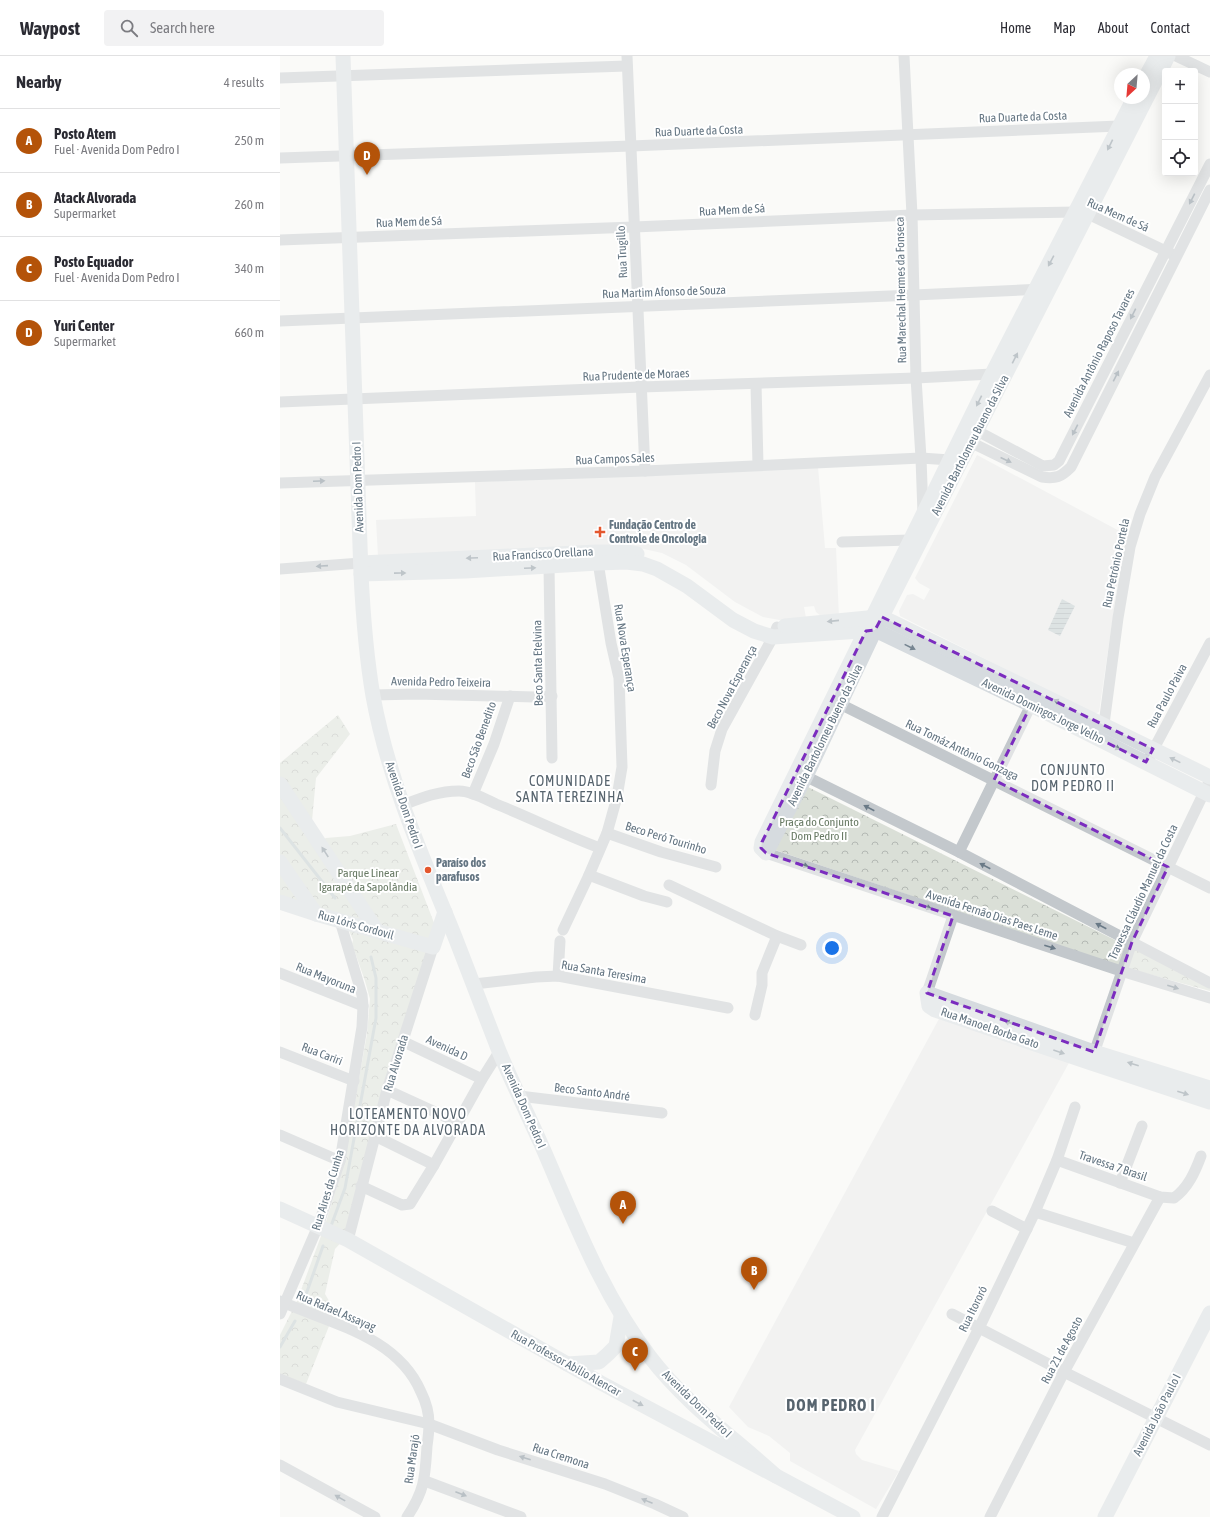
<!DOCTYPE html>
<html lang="en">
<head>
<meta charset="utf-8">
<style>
  body { margin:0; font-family:"Asap Condensed",sans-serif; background:#f2f2f3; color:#2b2b33 }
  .controls { position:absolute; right:12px; top:12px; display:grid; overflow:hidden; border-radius:4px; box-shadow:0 4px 16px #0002 }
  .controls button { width:36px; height:36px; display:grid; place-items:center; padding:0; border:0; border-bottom:1px solid #e1e1e2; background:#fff; color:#2b2b33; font:20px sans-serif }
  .compass { position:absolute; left:834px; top:12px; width:36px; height:36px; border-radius:50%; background:#fff; box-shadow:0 4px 16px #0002; rotate:206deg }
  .you { position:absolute; left:552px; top:892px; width:14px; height:14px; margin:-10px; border:3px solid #fff; border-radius:50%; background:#1a73e8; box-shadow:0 0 0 6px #1a73e833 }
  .badge { display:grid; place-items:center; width:26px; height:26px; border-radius:50%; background:#b45309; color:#fff; font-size:13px; font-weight:700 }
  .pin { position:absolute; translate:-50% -33px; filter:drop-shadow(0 1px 2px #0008) }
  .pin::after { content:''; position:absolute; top:21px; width:14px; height:12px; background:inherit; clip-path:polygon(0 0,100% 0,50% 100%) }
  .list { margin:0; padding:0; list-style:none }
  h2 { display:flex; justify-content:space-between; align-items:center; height:52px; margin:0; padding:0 16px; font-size:17px }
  h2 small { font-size:13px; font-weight:400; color:#7c7c81 }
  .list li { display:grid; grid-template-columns:26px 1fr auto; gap:12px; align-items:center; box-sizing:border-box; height:64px; padding:0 16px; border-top:1px solid #e1e1e2 }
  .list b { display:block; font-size:15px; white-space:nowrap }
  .list p { margin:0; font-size:13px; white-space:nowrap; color:#7c7c81 }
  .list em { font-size:13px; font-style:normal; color:#7c7c81 }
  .icon { flex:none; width:22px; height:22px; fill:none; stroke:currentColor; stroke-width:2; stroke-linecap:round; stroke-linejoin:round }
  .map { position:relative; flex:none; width:930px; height:1461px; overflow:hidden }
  header { display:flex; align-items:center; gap:24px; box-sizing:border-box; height:56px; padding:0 20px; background:#fff; border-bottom:1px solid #e1e1e2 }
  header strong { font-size:19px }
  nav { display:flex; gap:22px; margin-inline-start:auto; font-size:14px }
  .search { width:280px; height:36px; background:#f2f2f3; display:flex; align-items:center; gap:10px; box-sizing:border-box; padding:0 14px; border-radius:4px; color:#7c7c81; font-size:15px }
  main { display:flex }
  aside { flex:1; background:#fff }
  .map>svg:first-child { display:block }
  .built { fill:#e8e9e9 }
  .park { fill:url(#park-crowns) }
  .water { fill:url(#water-rules) }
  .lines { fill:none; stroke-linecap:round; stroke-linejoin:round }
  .stream { stroke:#bbc7cb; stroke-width:3 }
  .street { stroke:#c3c8cc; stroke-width:11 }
  .secondary { stroke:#d6dbdf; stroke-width:15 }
  .oneway { fill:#768591 }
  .oneway2 { fill:#6a7a87 }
  .marked { fill:none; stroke:#7b2cbf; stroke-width:3; stroke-dasharray:8 5; stroke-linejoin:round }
  .poi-dot { fill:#e4572e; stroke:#fff; stroke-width:1.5 }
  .labels { text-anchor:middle; stroke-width:4; stroke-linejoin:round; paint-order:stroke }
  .street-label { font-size:12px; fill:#657683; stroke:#fff }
  .poi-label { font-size:12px; font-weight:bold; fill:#657683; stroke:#fff; text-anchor:start }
  .park-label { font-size:12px; fill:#687a64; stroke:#fff }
  .quarter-label { font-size:14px; letter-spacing:1px; fill:#57646e; stroke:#fff }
  .district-label { font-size:16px; font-weight:bold; letter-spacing:1px; fill:#57646e; stroke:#fff }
</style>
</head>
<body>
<header>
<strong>Waypost</strong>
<div class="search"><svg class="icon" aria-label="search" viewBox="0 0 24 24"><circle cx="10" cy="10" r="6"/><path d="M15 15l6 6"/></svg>Search here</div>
<nav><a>Home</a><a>Map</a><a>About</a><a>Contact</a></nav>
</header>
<main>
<aside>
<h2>Nearby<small>4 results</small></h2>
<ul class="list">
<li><span class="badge">A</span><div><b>Posto Atem</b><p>Fuel · Avenida Dom Pedro I</p></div><em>250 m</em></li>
<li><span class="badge">B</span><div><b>Atack Alvorada</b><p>Supermarket</p></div><em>260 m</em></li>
<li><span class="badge">C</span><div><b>Posto Equador</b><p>Fuel · Avenida Dom Pedro I</p></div><em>340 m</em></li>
<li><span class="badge">D</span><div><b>Yuri Center</b><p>Supermarket</p></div><em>660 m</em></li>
</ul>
</aside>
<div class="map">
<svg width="930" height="1461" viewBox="0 0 930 1461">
  <defs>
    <pattern id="park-crowns" width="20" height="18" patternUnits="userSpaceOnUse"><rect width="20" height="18" fill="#dadfd7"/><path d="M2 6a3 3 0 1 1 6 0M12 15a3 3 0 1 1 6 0" fill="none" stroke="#b4b9b4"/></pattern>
    <pattern id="water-rules" width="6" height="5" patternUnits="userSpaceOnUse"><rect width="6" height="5" fill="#bbc7cb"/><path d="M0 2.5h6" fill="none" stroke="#9ca6aa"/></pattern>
  </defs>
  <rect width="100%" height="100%" fill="#fafaf8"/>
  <g class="built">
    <polygon points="697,399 845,478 819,656 814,658 620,560 619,555 627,539 633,538 644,544 650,533 639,527 635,522"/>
    <polygon points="538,411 545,492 556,492 559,562 541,560 536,556 534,550 524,551 526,562 505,565 483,561 455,546 406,509 382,497 346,489 98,500 96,464 196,460 195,426"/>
    <polygon points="660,961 790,1005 575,1394 576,1398 582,1404 619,1415 596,1453 510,1405 510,1397 489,1380 468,1371 449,1351"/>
  </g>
  <g class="park">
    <polygon points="58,659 70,678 36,722 32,765 35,787 46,782 70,780 116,768 156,872 68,1179 55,1193 45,1238 55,1255 26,1328 0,1318 0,1279 17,1245 44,1172 63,1111 87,978 90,943 85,925 72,888 73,884 65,865 0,843 0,707"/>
    <polygon points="524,729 847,890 930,929 930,935 843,911 492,793"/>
  </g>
  <polygon class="water" points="782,543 795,550 780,580 768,574"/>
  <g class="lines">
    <g class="stream">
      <polyline points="0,772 55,842"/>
      <polyline points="51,1170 65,1132 96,962 96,922 91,901"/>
      <polyline points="23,1247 43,1190"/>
      <polyline points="0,1291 15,1265"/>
    </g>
    <g class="street">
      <polyline points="347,0 365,415"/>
      <polyline points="624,0 632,159 636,322 641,402 643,457 645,458"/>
      <polyline points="896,0 930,16"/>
      <polyline points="0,22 347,10"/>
      <polyline points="0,102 351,90 839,70"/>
      <polyline points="0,184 354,171 632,159 797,156 808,158 896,200"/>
      <polyline points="0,265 634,239 763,233"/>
      <polyline points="476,328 478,409"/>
      <polyline points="0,346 361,331 636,322 712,318"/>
      <polyline points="690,371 763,410 774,409 779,405 930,108"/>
      <path d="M 684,383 L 762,421 C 776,423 781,421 791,411 L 930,134"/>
      <polyline points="0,427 365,415 641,402 670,404"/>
      <polyline points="562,486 630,484"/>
      <polyline points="269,511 272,702"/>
      <polyline points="0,513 81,507"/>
      <polyline points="93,639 137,638 254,641 272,640"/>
      <polyline points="554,645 930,832"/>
      <polyline points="824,668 838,562 850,491 860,458 875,421 930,319"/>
      <polyline points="870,700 930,587"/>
      <polyline points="519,717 679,796 930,927"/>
      <polyline points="431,729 435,695 442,673 493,581 497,571"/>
      <polyline points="193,738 214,688 230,640"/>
      <path d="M 123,749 C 141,742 158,735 179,735 C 191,735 205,743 216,748 C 251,762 285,779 320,792"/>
      <polyline points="327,777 381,796 436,811"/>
      <polyline points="679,796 751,649"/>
      <polyline points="486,797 841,915 930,942"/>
      <polyline points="309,819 364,840 387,846"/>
      <polyline points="389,829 497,880 521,889"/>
      <polyline points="283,874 309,819 327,777 337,741 342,711 339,622 331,587 317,500"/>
      <polyline points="0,917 83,950"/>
      <polyline points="278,920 280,885"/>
      <polyline points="194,928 256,921 278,920 448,952"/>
      <polyline points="647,937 673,860"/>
      <polyline points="475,959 482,929 482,917 497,880"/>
      <polyline points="122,985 202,1023"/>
      <polyline points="0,996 74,1025"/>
      <polyline points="812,1003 852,886 930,724"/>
      <polyline points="107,1034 177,1066"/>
      <polyline points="239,1040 382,1057"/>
      <polyline points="0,1079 60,1105"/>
      <polyline points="95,1080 154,1109"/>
      <path d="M 777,1104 L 880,1141 L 894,1142 C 908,1132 915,1116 921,1100"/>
      <polyline points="840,1127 862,1070"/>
      <polyline points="81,1130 122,1149 130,1148 154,1109 202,1023 219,996"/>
      <polyline points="712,1155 747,1173"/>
      <polyline points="755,1156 854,1187"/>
      <polyline points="68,1184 107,1034 153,891"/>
      <path d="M 0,1245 C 51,1268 117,1280 141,1336 C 146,1346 149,1357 149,1368 C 149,1375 148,1383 147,1390 C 145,1421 145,1434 127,1461"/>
      <polyline points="0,1258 38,1170 60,1105 82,971 83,950 82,939 60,865"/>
      <polyline points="672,1258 784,1316 930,1389"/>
      <polyline points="0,1323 57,1346 149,1368 218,1394 325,1428 375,1448 403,1461"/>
      <polyline points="0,1409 95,1461"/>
      <polyline points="145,1425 241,1461"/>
      <polyline points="602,1461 699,1272 755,1156 777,1104 795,1051"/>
      <polyline points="710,1461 784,1316 880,1141"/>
    </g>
    <g class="secondary">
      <path d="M 63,0 L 81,518 C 83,559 86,599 93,640 C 108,723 143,802 175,881 C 190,919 204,957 219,995 C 232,1026 247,1057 261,1088 C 293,1161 321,1237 370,1301 C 405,1347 453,1381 496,1420"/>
      <polyline points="864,24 877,0"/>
      <polyline points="854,42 712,318 482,786 481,792 486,797 526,720 595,574 888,0"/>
      <polyline points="81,507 317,496 346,496 357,498"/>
      <polyline points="81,518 185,515 318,507 346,506 363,508 377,513 407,530 453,564 474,575 493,581 595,574 751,649 930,739"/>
      <polyline points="602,561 930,721"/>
      <polyline points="505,570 598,561"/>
      <polyline points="0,728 97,875"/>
      <polyline points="0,806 36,858"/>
      <polyline points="0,846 36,858 153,891 165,856"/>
      <polyline points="930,1032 814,996 647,937 649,950 655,954 811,1007 930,1046"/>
      <polyline points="0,1153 68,1184 321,1327 573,1461"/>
      <polyline points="287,1308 319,1306 328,1298 336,1290 341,1261"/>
      <polyline points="825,1461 930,1257"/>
    </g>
  </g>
  <defs><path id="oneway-solid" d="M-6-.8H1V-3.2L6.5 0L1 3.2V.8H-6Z"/></defs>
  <g class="oneway">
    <use href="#oneway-solid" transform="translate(830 89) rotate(116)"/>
    <use href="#oneway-solid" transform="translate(771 205) rotate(118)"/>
    <use href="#oneway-solid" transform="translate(735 302) rotate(-63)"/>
    <use href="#oneway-solid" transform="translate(699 345) rotate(116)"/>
    <use href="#oneway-solid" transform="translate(192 502) rotate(177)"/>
    <use href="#oneway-solid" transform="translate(250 512) rotate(-3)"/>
    <use href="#oneway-solid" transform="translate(120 517) rotate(-1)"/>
    <use href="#oneway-solid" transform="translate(553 565) rotate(174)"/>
    <use href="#oneway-solid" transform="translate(630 591) rotate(26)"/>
    <use href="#oneway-solid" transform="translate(779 646) rotate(-154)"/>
    <use href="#oneway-solid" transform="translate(835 691) rotate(26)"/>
    <use href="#oneway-solid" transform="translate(895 704) rotate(-154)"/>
    <use href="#oneway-solid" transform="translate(45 796) rotate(-123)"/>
    <use href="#oneway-solid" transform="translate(730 967) rotate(-161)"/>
    <use href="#oneway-solid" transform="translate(779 996) rotate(19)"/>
    <use href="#oneway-solid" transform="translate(853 1008) rotate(-163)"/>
    <use href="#oneway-solid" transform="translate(903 1037) rotate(18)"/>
    <use href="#oneway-solid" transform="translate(358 1347) rotate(28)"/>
  </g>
  <g class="oneway2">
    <use href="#oneway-solid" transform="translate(912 143) rotate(117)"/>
    <use href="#oneway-solid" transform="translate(853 258) rotate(117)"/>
    <use href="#oneway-solid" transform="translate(836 320) rotate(-63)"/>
    <use href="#oneway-solid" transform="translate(795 374) rotate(117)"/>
    <use href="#oneway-solid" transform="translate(726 404) rotate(25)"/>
    <use href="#oneway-solid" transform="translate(39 425) rotate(-3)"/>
    <use href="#oneway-solid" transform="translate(42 510) rotate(176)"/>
    <use href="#oneway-solid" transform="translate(589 752) rotate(-153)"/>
    <use href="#oneway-solid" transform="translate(523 809) rotate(19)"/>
    <use href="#oneway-solid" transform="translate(705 810) rotate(-153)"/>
    <use href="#oneway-solid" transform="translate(646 851) rotate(19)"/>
    <use href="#oneway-solid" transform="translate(821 870) rotate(-153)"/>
    <use href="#oneway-solid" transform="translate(770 891) rotate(18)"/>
    <use href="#oneway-solid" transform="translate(893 931) rotate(17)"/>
    <use href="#oneway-solid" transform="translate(245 1402) rotate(-162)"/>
    <use href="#oneway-solid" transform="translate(181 1438) rotate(21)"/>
    <use href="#oneway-solid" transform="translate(60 1442) rotate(-151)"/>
    <use href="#oneway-solid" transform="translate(367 1445) rotate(-158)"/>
  </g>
  <path d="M0 0H930V1461H0ZM 602,561 L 873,693 L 866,706 L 751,649 L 714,724 L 888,811 L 852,886 L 814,996 L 647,937 L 673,860 L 486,797 L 481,792 L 482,786 L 586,575 L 595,574 Z" fill="#fafaf8" fill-opacity=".55" fill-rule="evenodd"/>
  <path class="marked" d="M 602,561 L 873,693 L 866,706 L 751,649 L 714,724 L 888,811 L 852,886 L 814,996 L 647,937 L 673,860 L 486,797 L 481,792 L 482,786 L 586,575 L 595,574 Z"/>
  <g class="poi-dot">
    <path d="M318 470h4v4h4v4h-4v4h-4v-4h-4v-4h4z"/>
    <circle cx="148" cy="814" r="4"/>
  </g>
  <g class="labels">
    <g class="street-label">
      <text transform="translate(743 61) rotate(-2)" y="4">Rua Duarte da Costa</text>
      <text transform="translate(419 75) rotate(-2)" y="4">Rua Duarte da Costa</text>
      <text transform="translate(452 154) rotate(-3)" y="4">Rua Mem de Sá</text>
      <text transform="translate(838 159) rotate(24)" y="4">Rua Mem de Sá</text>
      <text transform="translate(129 166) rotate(-2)" y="4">Rua Mem de Sá</text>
      <text transform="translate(342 196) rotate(-93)" y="4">Rua Trugillo</text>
      <text transform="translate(621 234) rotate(-91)" y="4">Rua Marechal Hermes da Fonseca</text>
      <text transform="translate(384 236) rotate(-2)" y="4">Rua Martim Afonso de Souza</text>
      <text transform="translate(819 297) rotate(-63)" y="4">Avenida Antônio Raposo Tavares</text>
      <text transform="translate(356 319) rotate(-2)" y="4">Rua Prudente de Moraes</text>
      <text transform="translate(690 389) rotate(-63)" y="4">Avenida Bartolomeu Bueno da Silva</text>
      <text transform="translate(335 403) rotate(-2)" y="4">Rua Campos Sales</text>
      <text transform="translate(78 431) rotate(-92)" y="4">Avenida Dom Pedro I</text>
      <text transform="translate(263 498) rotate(-3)" y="4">Rua Francisco Orellana</text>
      <text transform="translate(836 507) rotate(-78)" y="4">Rua Petrônio Portela</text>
      <text transform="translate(345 592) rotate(81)" y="4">Rua Nova Esperança</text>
      <text transform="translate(258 607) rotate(-91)" y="4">Beco Santa Etelvina</text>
      <text transform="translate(161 626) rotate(1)" y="4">Avenida Pedro Teixeira</text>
      <text transform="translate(452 631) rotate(-62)" y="4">Beco Nova Esperança</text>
      <text transform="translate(887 640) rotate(-62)" y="4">Rua Paulo Paiva</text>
      <text transform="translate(763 655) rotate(26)" y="4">Avenida Domingos Jorge Velho</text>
      <text transform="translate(545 679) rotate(-64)" y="4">Avenida Bartolomeu Bueno da Silva</text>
      <text transform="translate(199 684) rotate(-70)" y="4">Beco São Benedito</text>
      <text transform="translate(682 694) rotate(26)" y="4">Rua Tomáz Antônio Gonzaga</text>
      <text transform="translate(124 749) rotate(71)" y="4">Avenida Dom Pedro I</text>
      <text transform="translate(386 782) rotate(17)" y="4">Beco Peró Tourinho</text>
      <text transform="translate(863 836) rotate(-65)" y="4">Travessa Cláudio Manuel da Costa</text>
      <text transform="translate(712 859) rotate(18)" y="4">Avenida Fernão Dias Paes Leme</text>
      <text transform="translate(76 869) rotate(16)" y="4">Rua Lóris Cordovil</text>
      <text transform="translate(324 916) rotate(10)" y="4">Rua Santa Teresima</text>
      <text transform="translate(46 922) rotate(22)" y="4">Rua Mayoruna</text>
      <text transform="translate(710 972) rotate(19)" y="4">Rua Manoel Borba Gato</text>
      <text transform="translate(167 992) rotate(25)" y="4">Avenida D</text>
      <text transform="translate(42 998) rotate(21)" y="4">Rua Cariri</text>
      <text transform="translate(116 1007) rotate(-73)" y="4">Rua Alvorada</text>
      <text transform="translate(312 1036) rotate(7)" y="4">Beco Santo André</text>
      <text transform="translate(244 1050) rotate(66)" y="4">Avenida Dom Pedro I</text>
      <text transform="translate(833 1110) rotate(19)" y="4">Travessa 7 Brasil</text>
      <text transform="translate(48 1134) rotate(-73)" y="4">Rua Aires da Cunha</text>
      <text transform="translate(693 1253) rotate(-64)" y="4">Rua Itororó</text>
      <text transform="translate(56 1255) rotate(23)" y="4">Rua Rafael Assayag</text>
      <text transform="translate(782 1294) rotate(-62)" y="4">Rua 21 de Agosto</text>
      <text transform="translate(286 1307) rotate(29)" y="4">Rua Professor Abílio Alencar</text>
      <text transform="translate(417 1348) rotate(44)" y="4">Avenida Dom Pedro I</text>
      <text transform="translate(877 1359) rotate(-63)" y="4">Avenida João Paulo I</text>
      <text transform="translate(281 1400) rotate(18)" y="4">Rua Cremona</text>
      <text transform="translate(132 1403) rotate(-82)" y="4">Rua Marajó</text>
    </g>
    <g class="poi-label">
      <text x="329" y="473">Fundação Centro de<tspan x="329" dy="14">Controle de Oncologia</tspan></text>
      <text x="156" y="811">Paraíso dos<tspan x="156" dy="14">parafusos</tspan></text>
    </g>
    <g class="park-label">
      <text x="539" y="770">Praça do Conjunto<tspan x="539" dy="14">Dom Pedro II</tspan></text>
      <text x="88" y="821">Parque Linear<tspan x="88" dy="14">Igarapé da Sapolândia</tspan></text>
    </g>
    <g class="quarter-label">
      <text x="793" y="719">CONJUNTO<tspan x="793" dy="16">DOM PEDRO II</tspan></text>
      <text x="290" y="730">COMUNIDADE<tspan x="290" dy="16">SANTA TEREZINHA</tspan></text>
      <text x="128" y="1063">LOTEAMENTO NOVO<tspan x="128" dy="16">HORIZONTE DA ALVORADA</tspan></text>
    </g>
    <g class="district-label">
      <text x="551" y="1355">DOM PEDRO I</text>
    </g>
  </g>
</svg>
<div class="controls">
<button>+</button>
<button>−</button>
<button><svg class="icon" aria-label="locate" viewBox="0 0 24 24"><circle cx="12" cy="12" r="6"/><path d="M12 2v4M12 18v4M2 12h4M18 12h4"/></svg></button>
</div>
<svg class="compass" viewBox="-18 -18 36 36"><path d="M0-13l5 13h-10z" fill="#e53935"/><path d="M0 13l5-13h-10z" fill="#7c7c81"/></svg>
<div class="you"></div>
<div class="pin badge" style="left:343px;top:1168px">A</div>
<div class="pin badge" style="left:474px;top:1234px">B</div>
<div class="pin badge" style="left:355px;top:1315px">C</div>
<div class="pin badge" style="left:87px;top:119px">D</div>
</div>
</main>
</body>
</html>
